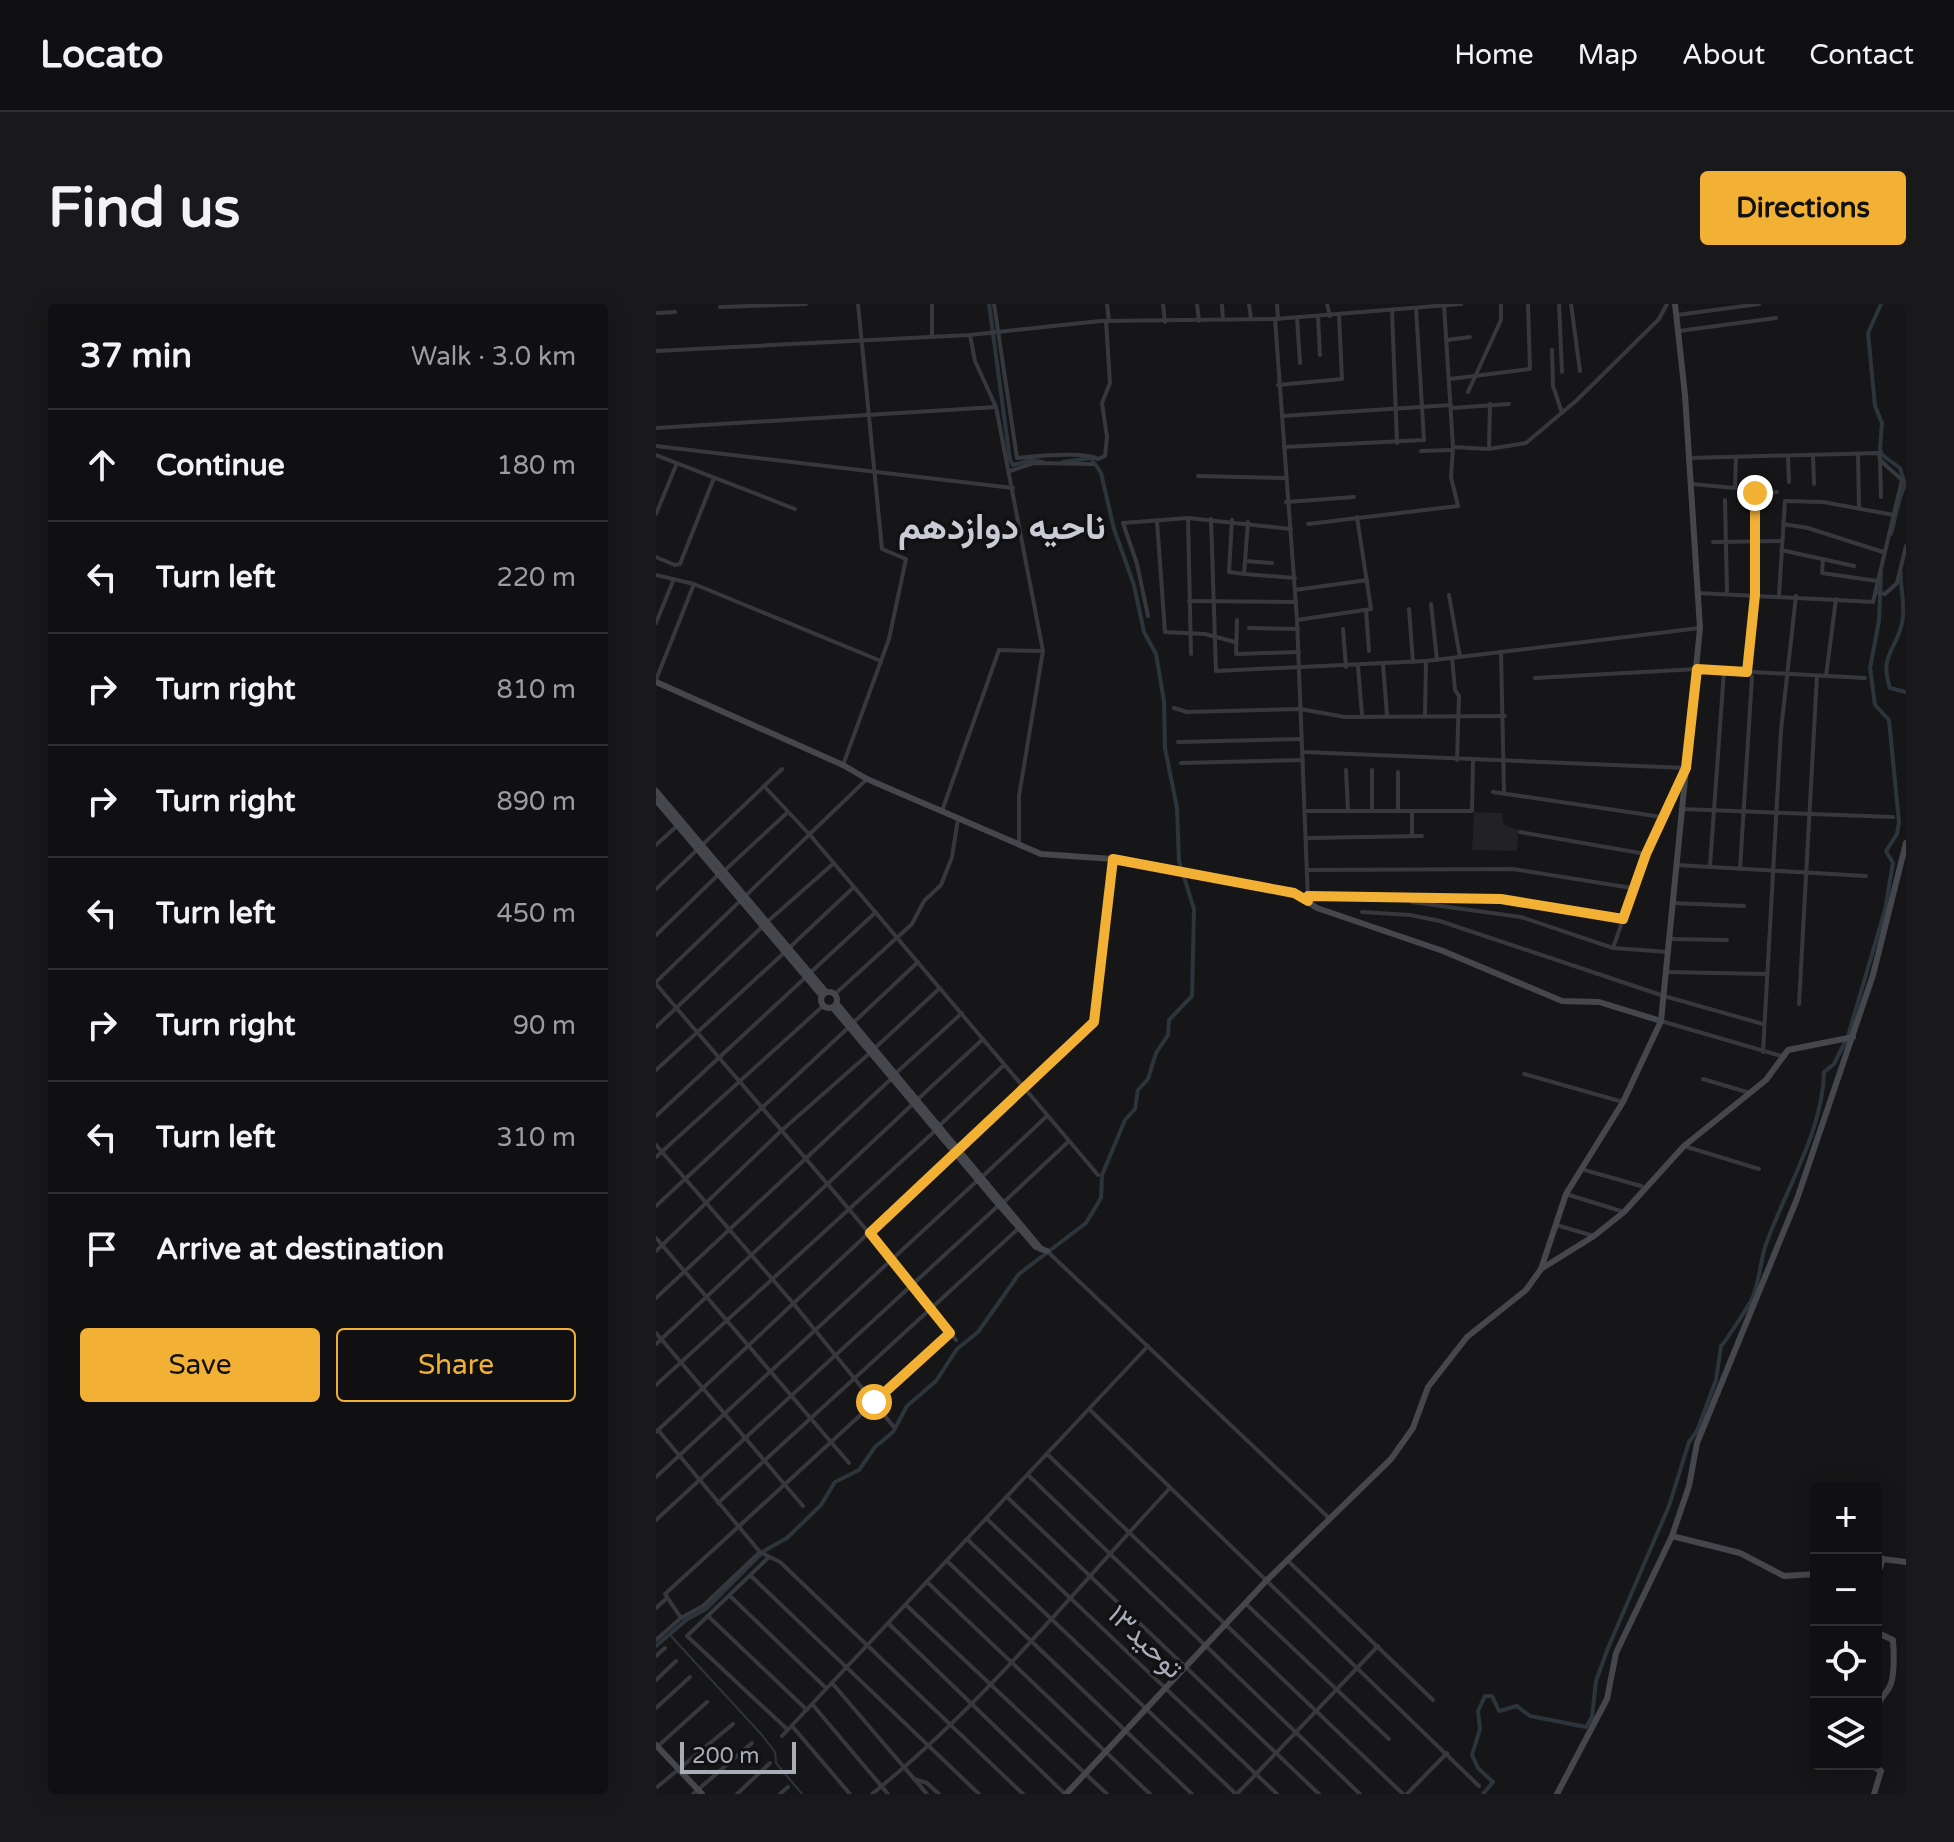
<!DOCTYPE html>
<html lang="en">
<head>
<meta charset="utf-8">
<style>
  body { margin:0; font-family:"Varela Round",Vazirmatn,sans-serif; background:#19191b; color:#f1f3f6 }
  .controls { position:absolute; right:24px; bottom:24px; display:grid; overflow:hidden; border-radius:8px; box-shadow:0 4px 20px #0003 }
  .controls button { width:72px; height:72px; display:grid; place-items:center; padding:0; border:0; border-bottom:2px solid #303032; background:#101012; color:#f1f3f6; font:40px sans-serif }
  .scale { position:absolute; left:24px; bottom:20px; width:116px; box-sizing:border-box; padding-left:8px; border:4px solid #a8adb8; border-top:0; font-size:22px; line-height:28px; white-space:nowrap; color:#a8adb8; -webkit-text-stroke:6px #111113; paint-order:stroke }
  .stop { position:absolute; width:24px; height:24px; margin:-18px; border:6px solid #f2b134; border-radius:50%; background:#fff }
  .stop.end { background:#f2b134; border-color:#fff; box-shadow:0 2px 8px #0008 }
  .list { margin:0; padding:0; list-style:none }
  h2 { display:flex; justify-content:space-between; align-items:center; height:104px; margin:0; padding:0 32px; font-size:34px }
  h2 small { font-size:26px; font-weight:400; color:#9c9d9f }
  .list li { display:grid; grid-template-columns:52px 1fr auto; gap:24px; align-items:center; box-sizing:border-box; height:112px; padding:0 32px; border-top:2px solid #303032 }
  .list b { display:block; font-size:30px; white-space:nowrap }
  .list em { font-size:26px; font-style:normal; color:#9c9d9f }
  .actions { display:flex; gap:16px; padding:24px 32px }
  .actions a { flex:1; padding:18px 0; border:2px solid #f2b134; border-radius:8px; text-align:center; font-size:28px; color:#f2b134 }
  .actions .main { background:#f2b134; color:#111 }
  .icon { flex:none; width:44px; height:44px; fill:none; stroke:currentColor; stroke-width:2; stroke-linecap:round; stroke-linejoin:round }
  .map { position:relative; flex:none; width:1250px; height:1490px; overflow:hidden; border-radius:8px }
  header { display:flex; align-items:center; gap:48px; box-sizing:border-box; height:112px; padding:0 40px; background:#101012; border-bottom:2px solid #303032 }
  header strong { font-size:38px }
  nav { display:flex; gap:44px; margin-inline-start:auto; font-size:28px }
  .intro { display:flex; align-items:center; justify-content:space-between; box-sizing:border-box; height:192px; padding:0 48px }
  h1 { margin:0; font-size:56px }
  .button { padding:20px 36px; border-radius:8px; background:#f2b134; color:#111; font-size:28px; font-weight:700 }
  main { display:flex; gap:48px; padding:0 48px }
  aside { flex:1; background:#101012; border-radius:8px; box-shadow:0 4px 20px #0003 }
  .map>svg:first-child { display:block }
  .built { fill:#222225 }
  .lines { fill:none; stroke-linecap:round; stroke-linejoin:round }
  .stream { stroke:#2c353c; stroke-width:2 }
  .canal { stroke:#2c353c; stroke-width:4 }
  .street { stroke:#37383d; stroke-width:4 }
  .secondary { stroke:#45474d; stroke-width:6 }
  .route { stroke:#f2b134; stroke-width:10 }
  .labels { text-anchor:middle; stroke-width:7; stroke-linejoin:round; paint-order:stroke }
  .street-label { font-size:28px; fill:#a8adb8; stroke:#111113 }
  .district-label { font-size:36px; font-weight:bold; fill:#c9ccd4; stroke:#111113 }
</style>
</head>
<body>
<header>
<strong>Locato</strong>
<nav><a>Home</a><a>Map</a><a>About</a><a>Contact</a></nav>
</header>
<div class="intro"><h1>Find us</h1><a class="button">Directions</a></div>
<main>
<aside>
<h2>37 min<small>Walk · 3.0 km</small></h2>
<ul class="list">
<li><svg class="icon" aria-label="ahead" viewBox="0 0 24 24"><path d="M12 20V5M6 11l6-6 6 6"/></svg><div><b>Continue</b></div><em>180 m</em></li>
<li><svg class="icon" aria-label="left" viewBox="0 0 24 24"><path d="M17 20v-9H6M10 6l-5 5 5 5"/></svg><div><b>Turn left</b></div><em>220 m</em></li>
<li><svg class="icon" aria-label="right" viewBox="0 0 24 24"><path d="M7 20v-9h11M14 6l5 5-5 5"/></svg><div><b>Turn right</b></div><em>810 m</em></li>
<li><svg class="icon" aria-label="right" viewBox="0 0 24 24"><path d="M7 20v-9h11M14 6l5 5-5 5"/></svg><div><b>Turn right</b></div><em>890 m</em></li>
<li><svg class="icon" aria-label="left" viewBox="0 0 24 24"><path d="M17 20v-9H6M10 6l-5 5 5 5"/></svg><div><b>Turn left</b></div><em>450 m</em></li>
<li><svg class="icon" aria-label="right" viewBox="0 0 24 24"><path d="M7 20v-9h11M14 6l5 5-5 5"/></svg><div><b>Turn right</b></div><em>90 m</em></li>
<li><svg class="icon" aria-label="left" viewBox="0 0 24 24"><path d="M17 20v-9H6M10 6l-5 5 5 5"/></svg><div><b>Turn left</b></div><em>310 m</em></li>
<li><svg class="icon" aria-label="arrive" viewBox="0 0 24 24"><path d="M6 21V4h12l-3 4 3 4H6"/></svg><div><b>Arrive at destination</b></div></li>
</ul>
<div class="actions"><a class="main">Save</a><a>Share</a></div>
</aside>
<div class="map">
<svg width="1250" height="1490" viewBox="0 0 1250 1490">
  <rect width="100%" height="100%" fill="#161618"/>
  <polygon class="built" points="818,508 846,509 848,521 862,526 861,547 816,546"/>
  <g class="lines">
    <polyline class="stream" points="14,1331 106,1431 119,1448 120,1459 146,1490"/>
    <g class="canal">
      <polyline points="333,0 354,156 357,161 376,156 387,158"/>
      <path d="M 1225,0 L 1212,29 L 1219,102 L 1226,119 L 1224,145 L 1226,151 L 1244,164 L 1249,181 C 1241,198 1240,213 1235,230"/>
      <path d="M 1245,269 C 1244,286 1250,302 1246,319 C 1240,347 1223,351 1234,384 L 1250,388"/>
      <polyline points="0,1342 30,1316 50,1305 108,1247 131,1234 165,1201 179,1178 203,1166 219,1143 237,1128 251,1102 280,1077 301,1045 322,1028 363,970 430,919 445,894 446,871 469,816 479,805 482,786 492,775 500,749 512,731 513,716 536,692 538,605 523,557 521,504 509,444 508,397 500,350 488,328 478,281 458,225 445,169 435,154 407,158"/>
      <path d="M 827,1490 L 837,1478 L 822,1464 L 816,1451 L 824,1425 L 822,1407 L 829,1392 L 836,1392 L 843,1407 L 861,1402 L 874,1412 L 930,1423 L 936,1413 L 940,1377 L 952,1344 L 1013,1202 L 1033,1138 L 1041,1127 L 1060,1076 L 1065,1042 C 1068,1040 1093,1001 1095,997 C 1103,981 1104,960 1109,943 C 1128,888 1167,828 1168,768 L 1178,760 L 1192,732 L 1229,606 L 1237,559 L 1230,547 L 1241,530 L 1243,518 L 1233,416 L 1219,401 L 1214,364 L 1223,317 L 1225,269"/>
    </g>
    <g class="street">
      <path d="M 338,0 L 361,154 C 380,152 429,147 442,155 L 449,152 L 451,133 L 446,99 L 454,79 L 450,17"/>
      <polyline points="451,0 453,17"/>
      <polyline points="507,0 509,18"/>
      <polyline points="541,0 543,17"/>
      <polyline points="566,0 567,16"/>
      <polyline points="593,0 595,15"/>
      <polyline points="621,0 622,15"/>
      <polyline points="671,0 674,12"/>
      <polyline points="903,0 906,68"/>
      <polyline points="915,0 924,67"/>
      <polyline points="64,3 150,0"/>
      <polyline points="736,6 741,139"/>
      <polyline points="0,9 19,8"/>
      <polyline points="1021,11 1103,0"/>
      <polyline points="662,13 664,51"/>
      <polyline points="641,14 644,59"/>
      <polyline points="619,15 641,316 652,597"/>
      <polyline points="1023,27 1120,14"/>
      <polyline points="314,31 319,57 340,103 387,347 363,492 363,540"/>
      <polyline points="276,33 276,0"/>
      <polyline points="791,36 814,33"/>
      <polyline points="896,46 897,82 906,109"/>
      <polyline points="0,47 314,31 444,17 619,15 805,0"/>
      <polyline points="794,75 874,65 872,0"/>
      <polyline points="622,81 686,75 683,11"/>
      <polyline points="812,88 845,16 845,0"/>
      <polyline points="796,104 853,100"/>
      <polyline points="626,112 795,101"/>
      <polyline points="0,124 340,103"/>
      <polyline points="0,142 357,184"/>
      <polyline points="628,143 768,136 760,4"/>
      <polyline points="797,143 833,145 870,139 921,96 1003,15 1011,0"/>
      <polyline points="833,145 834,100"/>
      <polyline points="765,147 797,146"/>
      <polyline points="1202,150 1203,204"/>
      <polyline points="0,151 139,205"/>
      <polyline points="1157,151 1158,180"/>
      <polyline points="1132,152 1133,178"/>
      <polyline points="1032,154 1223,149 1224,156 1246,176 1217,298 1043,289"/>
      <polyline points="1224,156 1225,193"/>
      <polyline points="354,167 378,159 437,160"/>
      <polyline points="542,172 629,174"/>
      <polyline points="1035,180 1079,184 1080,153"/>
      <polyline points="1069,196 1071,289"/>
      <polyline points="630,198 698,193"/>
      <polyline points="0,210 21,159"/>
      <polyline points="532,214 535,350"/>
      <polyline points="555,215 560,367 770,357 1044,324"/>
      <polyline points="576,216 573,268 588,270"/>
      <polyline points="501,218 509,328 549,330 579,338"/>
      <polyline points="592,218 589,257 616,259"/>
      <polyline points="652,220 802,202 795,173 797,143 788,1"/>
      <polyline points="1127,220 1152,224 1227,248"/>
      <polyline points="1057,238 1125,237"/>
      <polyline points="1125,246 1198,262"/>
      <polyline points="0,253 19,261 24,260 58,174"/>
      <polyline points="1167,255 1166,269 1221,277"/>
      <polyline points="589,257 588,270 639,274"/>
      <polyline points="0,271 38,280 225,357"/>
      <polyline points="639,286 711,276"/>
      <polyline points="1220,288 1229,290 1241,279 1250,242"/>
      <polyline points="793,291 804,353"/>
      <polyline points="1123,291 1129,197 1167,198 1238,211"/>
      <polyline points="533,297 640,298"/>
      <polyline points="775,300 781,356"/>
      <polyline points="753,305 757,358"/>
      <polyline points="710,306 713,347"/>
      <polyline points="492,312 481,260 467,219 532,214 635,225"/>
      <polyline points="581,316 580,350 643,348"/>
      <polyline points="641,316 715,305 701,213"/>
      <polyline points="0,319 17,277"/>
      <polyline points="593,324 642,325"/>
      <polyline points="687,325 690,363"/>
      <polyline points="845,348 848,489"/>
      <polyline points="796,354 799,386 803,392 801,456"/>
      <polyline points="727,360 731,411"/>
      <polyline points="702,362 706,411"/>
      <polyline points="1170,372 1180,295"/>
      <polyline points="879,374 1041,365 1209,374"/>
      <polyline points="0,376 38,280"/>
      <polyline points="518,404 531,408 644,405 689,413 849,412"/>
      <polyline points="769,411 770,357"/>
      <polyline points="522,438 645,435"/>
      <polyline points="647,448 1030,464 990,550 957,644"/>
      <polyline points="525,459 647,456"/>
      <polyline points="187,461 233,335 250,255 226,245 202,0"/>
      <polyline points="690,466 692,507"/>
      <polyline points="742,468 742,507"/>
      <polyline points="108,482 154,531 442,871"/>
      <polyline points="837,488 1006,513"/>
      <polyline points="1026,505 1237,513"/>
      <polyline points="286,507 343,346 386,347"/>
      <polyline points="651,507 816,507 817,456"/>
      <polyline points="716,507 716,466"/>
      <polyline points="756,507 756,532"/>
      <polyline points="864,528 990,550"/>
      <polyline points="652,534 766,532"/>
      <polyline points="0,541 21,522"/>
      <polyline points="1021,561 1210,572"/>
      <polyline points="1054,562 1068,367"/>
      <polyline points="1084,565 1096,373 1091,368 1099,291 1099,191 1121,188"/>
      <polyline points="652,566 857,565 976,584"/>
      <polyline points="68,567 132,508"/>
      <polyline points="0,585 126,465"/>
      <polyline points="652,592 845,595 967,615"/>
      <polyline points="756,598 865,613 957,644 1012,648"/>
      <polyline points="1017,599 1088,602"/>
      <polyline points="706,608 754,611 784,617 1008,692 1107,720"/>
      <polyline points="111,618 178,559"/>
      <polyline points="0,631 63,570"/>
      <polyline points="1013,635 1071,636"/>
      <polyline points="133,644 198,583"/>
      <polyline points="1010,668 1111,670"/>
      <polyline points="154,669 220,608"/>
      <polyline points="0,678 211,475"/>
      <path d="M 0,680 C 100,798 204,914 300,1036"/>
      <polyline points="179,690 256,620 268,597 285,581 296,553 302,515"/>
      <polyline points="1143,700 1161,372"/>
      <polyline points="1005,717 1129,753"/>
      <polyline points="197,719 262,658"/>
      <polyline points="0,723 106,623"/>
      <polyline points="219,744 284,684"/>
      <polyline points="1107,748 1125,426 1140,292"/>
      <polyline points="0,766 128,649"/>
      <polyline points="240,769 306,709"/>
      <polyline points="868,770 967,798"/>
      <polyline points="1047,775 1094,789"/>
      <polyline points="262,795 327,735"/>
      <polyline points="0,812 150,673"/>
      <polyline points="284,821 348,761"/>
      <polyline points="0,841 137,999 237,1122"/>
      <polyline points="1028,842 1103,865"/>
      <polyline points="0,853 167,702"/>
      <polyline points="925,865 985,882"/>
      <polyline points="327,872 391,812"/>
      <polyline points="910,890 968,908"/>
      <polyline points="348,898 413,837"/>
      <polyline points="0,902 193,723"/>
      <polyline points="900,921 938,932"/>
      <polyline points="0,934 193,1159"/>
      <polyline points="0,947 125,827 215,748"/>
      <polyline points="392,948 673,1214"/>
      <polyline points="0,994 235,775"/>
      <polyline points="0,1029 147,1202"/>
      <polyline points="0,1040 258,799"/>
      <polyline points="0,1081 280,826"/>
      <polyline points="433,1105 823,1482"/>
      <polyline points="2,1126 104,1248 124,1258 367,1490"/>
      <polyline points="0,1128 438,718 457,555"/>
      <polyline points="391,1150 747,1490"/>
      <polyline points="372,1171 704,1490"/>
      <polyline points="0,1173 322,876"/>
      <polyline points="351,1193 663,1490"/>
      <polyline points="62,1199 363,924"/>
      <polyline points="331,1215 621,1490"/>
      <polyline points="0,1216 343,901"/>
      <polyline points="312,1236 580,1490"/>
      <polyline points="113,1253 31,1332 132,1426"/>
      <polyline points="631,1256 777,1396"/>
      <polyline points="291,1257 536,1490"/>
      <polyline points="95,1272 323,1490"/>
      <polyline points="271,1278 494,1490"/>
      <polyline points="74,1292 170,1384"/>
      <polyline points="589,1299 733,1435"/>
      <polyline points="250,1301 451,1490"/>
      <polyline points="0,1304 10,1295"/>
      <polyline points="52,1312 151,1406"/>
      <polyline points="25,1314 9,1290 294,1029"/>
      <polyline points="233,1320 409,1490"/>
      <polyline points="0,1336 25,1314 47,1302 104,1248"/>
      <polyline points="0,1352 9,1344"/>
      <polyline points="0,1376 20,1357"/>
      <polyline points="176,1379 271,1490"/>
      <polyline points="156,1400 232,1490"/>
      <polyline points="0,1404 34,1373"/>
      <polyline points="136,1422 194,1490"/>
      <polyline points="126,1432 492,1042"/>
      <polyline points="2,1442 51,1398"/>
      <polyline points="258,1475 271,1479 283,1490"/>
      <polyline points="0,1484 77,1420"/>
      <polyline points="37,1490 96,1439"/>
      <polyline points="81,1490 114,1459"/>
      <polyline points="124,1490 132,1483"/>
      <path d="M 216,1490 C 327,1401 417,1288 514,1184"/>
      <polyline points="581,1490 722,1342"/>
      <polyline points="751,1490 791,1449"/>
    </g>
    <g class="secondary">
      <polyline points="0,378 187,461 211,475 385,550 457,555 638,589 661,604 787,647 906,697 943,698 1005,717"/>
      <polyline points="0,487 170,688"/>
      <polyline points="0,496 166,692"/>
      <circle cx="173" cy="696" r="8"/>
      <polyline points="181,700 385,945"/>
      <polyline points="177,704 343,901 380,943 391,947"/>
      <polyline points="885,965 938,932 968,908 1028,842 1110,776 1132,746 1197,733"/>
      <polyline points="1016,1232 1084,1249 1128,1272 1160,1270"/>
      <polyline points="1220,1251 1227,1255 1250,1258"/>
      <polyline points="1220,1275 1227,1255"/>
      <polyline points="1220,1283 1220,1291"/>
      <path d="M 1220,1328 L 1237,1336 C 1238,1347 1239,1374 1233,1384 C 1227,1393 1223,1395 1220,1407"/>
      <polyline points="0,1441 46,1490"/>
      <polyline points="1212,1460 1225,1467 1218,1490"/>
      <polyline points="410,1490 611,1276 735,1155 757,1124 772,1083 811,1033 870,986 885,965 910,890 967,798 1005,717 1044,324 1029,91 1019,0"/>
      <polyline points="901,1490 951,1395 960,1349 1016,1232 1033,1182 1041,1139 1141,895 1217,671 1250,539"/>
    </g>
  </g>
  <g class="lines">
    <polyline class="route" points="218,1098 294,1029 214,929 438,718 457,555 638,589 652,597 652,592 845,595 967,615 990,550 1030,464 1041,365 1091,368 1099,291 1099,189"/>
  </g>
  <g class="labels">
    <g class="street-label">
      <text transform="translate(490 1337) rotate(44)" y="10">توحید۱۳</text>
    </g>
    <g class="district-label">
      <text x="346" y="235">ناحیه دوازدهم</text>
    </g>
  </g>
</svg>
<div class="controls">
<button>+</button>
<button>−</button>
<button><svg class="icon" aria-label="locate" viewBox="0 0 24 24"><circle cx="12" cy="12" r="6"/><path d="M12 2v4M12 18v4M2 12h4M18 12h4"/></svg></button>
<button><svg class="icon" aria-label="layers" viewBox="0 0 24 24"><path d="M12 4l9 5-9 5-9-5zM3 14l9 5 9-5"/></svg></button>
</div>
<div class="scale">200 m</div>
<div class="stop" style="left:218px;top:1098px"></div>
<div class="stop end" style="left:1099px;top:189px"></div>
</div>
</main>
</body>
</html>
